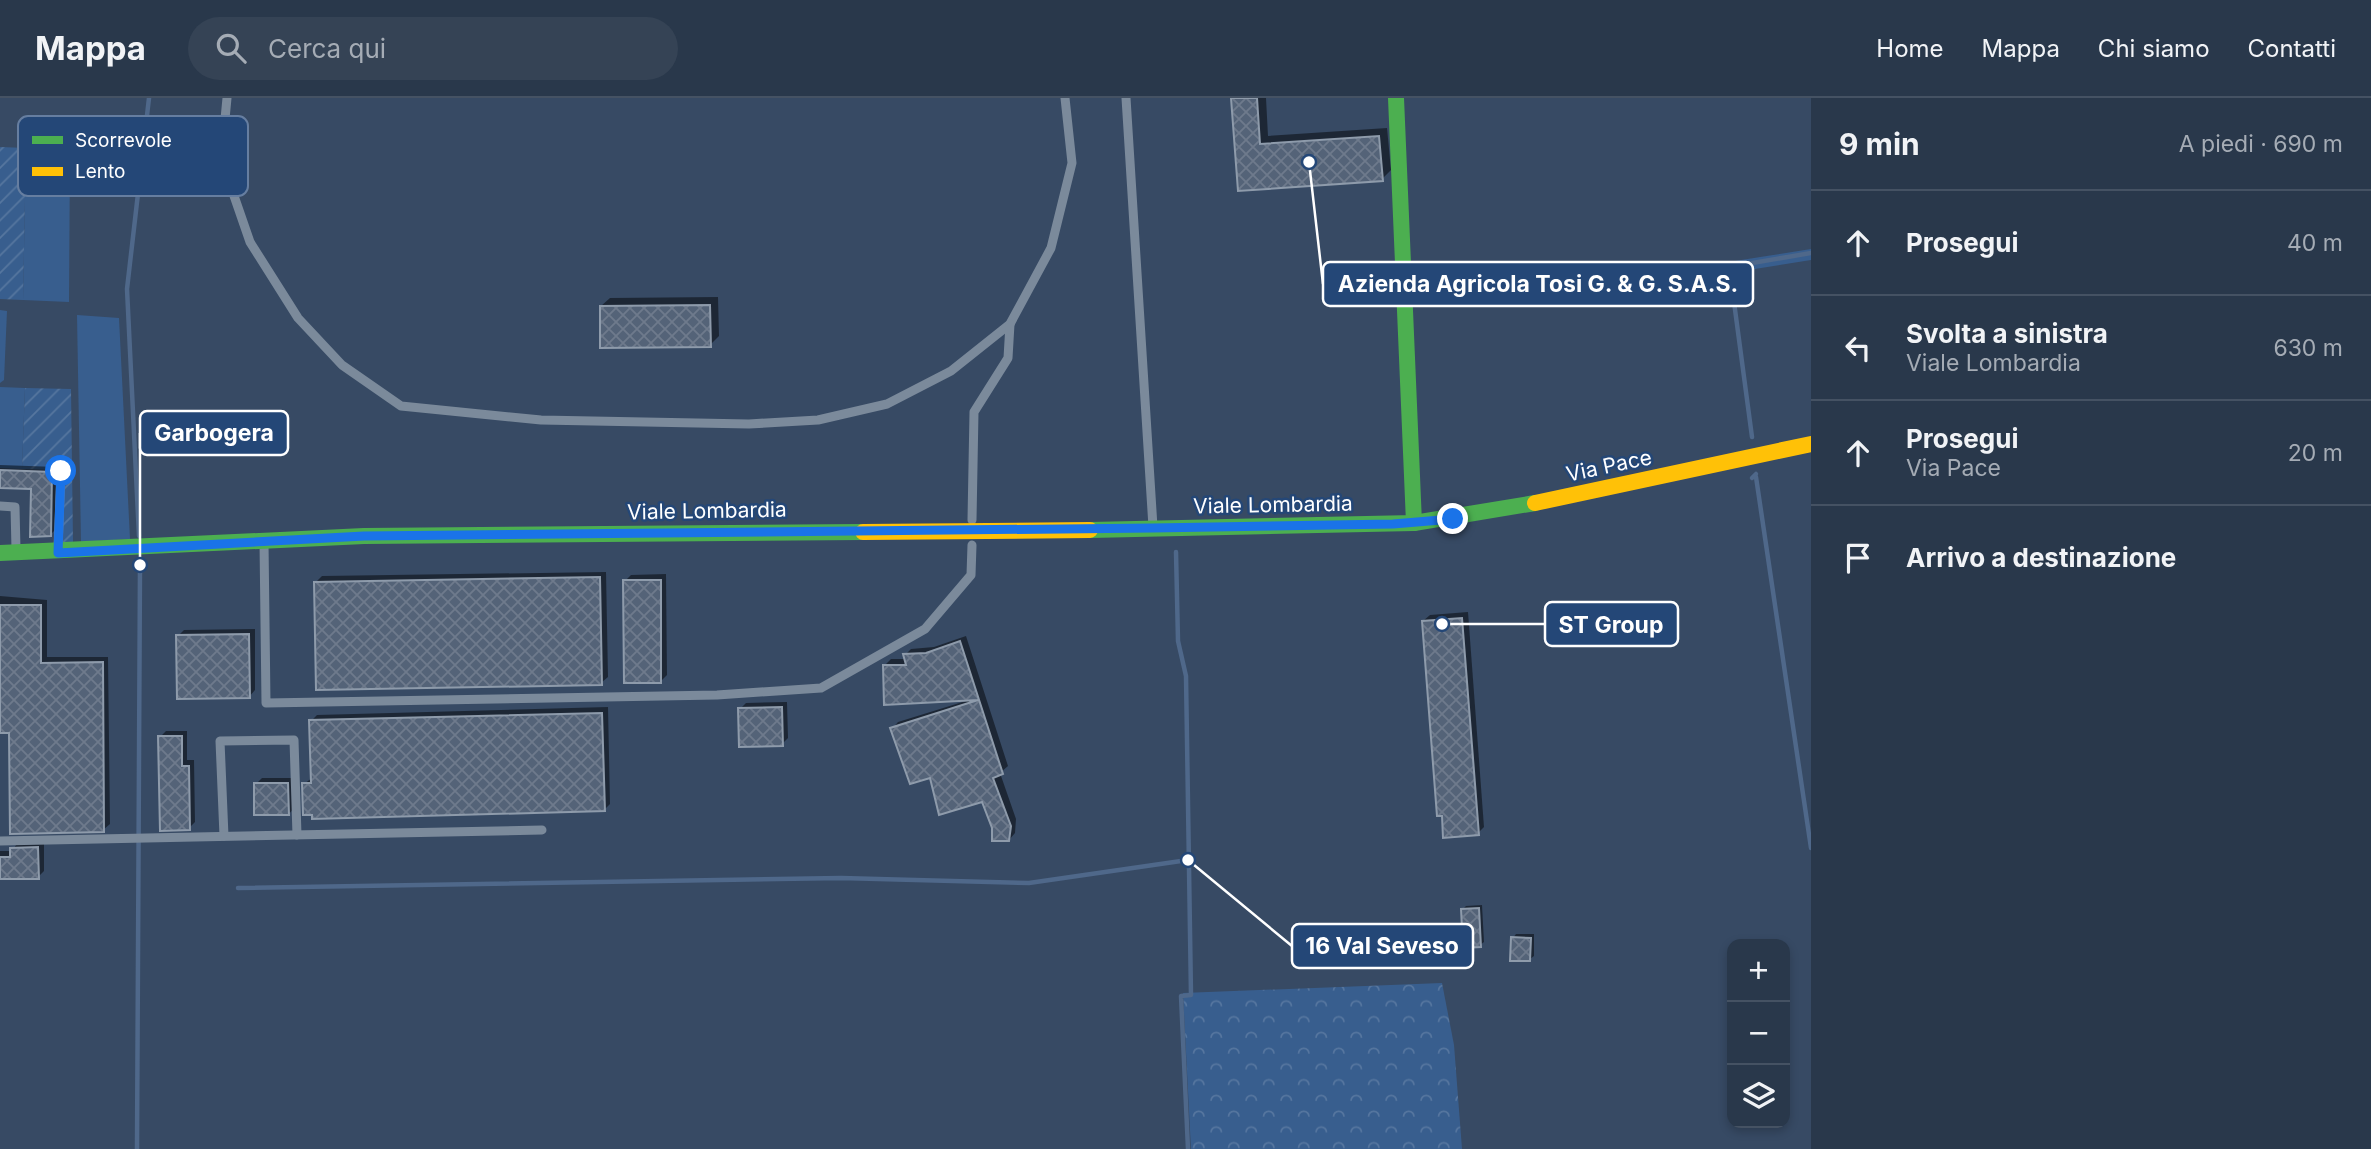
<!DOCTYPE html>
<html lang="it">
<head>
<meta charset="utf-8">
<style>
  body { margin:0; font-family:Inter,sans-serif; background:#354355; color:#f1f3f6 }
  .controls { position:absolute; right:21px; bottom:21px; display:grid; overflow:hidden; border-radius:14px; box-shadow:0 4px 10px #0003 }
  .controls button { width:63px; height:63px; display:grid; place-items:center; padding:0; border:0; border-bottom:2px solid #455263; background:#29384b; color:#f1f3f6; font:35px sans-serif }
  .stop { position:absolute; width:21px; height:21px; margin:-16px; border:5px solid #1a73e8; border-radius:50%; background:#fff }
  .stop.end { background:#1a73e8; border-color:#fff; box-shadow:0 2px 7px #0008 }
  .list { margin:0; padding:0; list-style:none }
  h2 { display:flex; justify-content:space-between; align-items:center; height:91px; margin:0; padding:0 28px; font-size:30px }
  h2 small { font-size:23px; font-weight:400; color:#a5acb5 }
  .list li { display:grid; grid-template-columns:46px 1fr auto; gap:21px; align-items:center; box-sizing:border-box; height:105px; padding:0 28px; border-top:2px solid #455263 }
  .list b { display:block; font-size:26px; white-space:nowrap }
  .list p { margin:0; font-size:23px; white-space:nowrap; color:#a5acb5 }
  .list em { font-size:23px; font-style:normal; color:#a5acb5 }
  .icon { flex:none; width:38px; height:38px; fill:none; stroke:currentColor; stroke-width:2; stroke-linecap:round; stroke-linejoin:round }
  .map { position:relative; flex:none; width:1811px; height:1051px; overflow:hidden }
  header { display:flex; align-items:center; gap:42px; box-sizing:border-box; height:98px; padding:0 35px; background:#29384b; border-bottom:2px solid #455263 }
  header strong { font-size:33px }
  nav { display:flex; gap:38px; margin-inline-start:auto; font-size:24px }
  .search { width:490px; height:63px; background:#354355; display:flex; align-items:center; gap:18px; box-sizing:border-box; padding:0 24px; border-radius:38px; color:#a5acb5; font-size:26px }
  main { display:flex }
  aside { flex:1; background:#29384b }
  .map>svg:first-child { display:block }
  .grass { fill:#385e8e }
  .forest { fill:url(#forest-crowns) }
  .garden { fill:url(#garden-furrows) }
  .shadow { fill:#0007 }
  .lines { fill:none; stroke-linecap:round; stroke-linejoin:round }
  .stream { stroke:#4f688a; stroke-width:4.5 }
  .building { fill:url(#building-cross-hatch); stroke:#8e9bab; stroke-width:2 }
  .lane { stroke:#7b8a9b; stroke-width:9 }
  .fast { stroke:#4caf50; stroke-width:16 }
  .slow { stroke:#ffc107; stroke-width:16 }
  .route { stroke:#1a73e8; stroke-width:9 }
  .labels { text-anchor:middle; stroke-width:5; stroke-linejoin:round; paint-order:stroke }
  .street-label { font-size:21px; fill:#fff; stroke:#244777 }
  .key { fill:#244777; stroke:#667ea0; stroke-width:2 }
  .key-label { font-size:19px; fill:#fff }
  .leader { fill:none; stroke:#fff; stroke-width:2.5 }
  .callout-dot { fill:#fff; stroke:#244777; stroke-width:2.5 }
  .callout { fill:#244777; stroke:#fff; stroke-width:2.5 }
  .callout-label { font-size:23px; text-anchor:middle; font-weight:bold; fill:#fff }
</style>
</head>
<body>
<header>
<strong>Mappa</strong>
<div class="search"><svg class="icon" aria-label="search" viewBox="0 0 24 24"><circle cx="10" cy="10" r="6"/><path d="M15 15l6 6"/></svg>Cerca qui</div>
<nav><a>Home</a><a>Mappa</a><a>Chi siamo</a><a>Contatti</a></nav>
</header>
<main>
<div class="map">
<svg width="1811" height="1051" viewBox="0 0 1811 1051">
  <defs>
    <pattern id="forest-crowns" width="20" height="18" patternUnits="userSpaceOnUse" patternTransform="scale(1.75)"><rect width="20" height="18" fill="#385e8e"/><path d="M2 6a3 3 0 1 1 6 0M12 15a3 3 0 1 1 6 0" fill="none" stroke="#56769f"/></pattern>
    <pattern id="garden-furrows" width="10" height="10" patternUnits="userSpaceOnUse" patternTransform="scale(1.75)"><rect width="10" height="10" fill="#385e8e"/><path d="M-1 1l2-2M0 10L10 0M9 11l2-2" fill="none" stroke="#56769f"/></pattern>
    <pattern id="building-cross-hatch" width="8" height="8" patternUnits="userSpaceOnUse" patternTransform="scale(1.75)"><rect width="8" height="8" fill="#546378"/><path d="M0 0l8 8M0 8l8-8" fill="none" stroke="#6e7a8c"/></pattern>
  </defs>
  <rect width="100%" height="100%" fill="#374a64"/>
  <g class="grass">
    <polygon points="26,50 70,52 69,204 23,202"/>
    <polygon points="1811,151 1811,162 1717,177 1716,166"/>
    <polygon points="0,212 7,213 4,282 0,285"/>
    <polygon points="77,217 119,220 130,441 81,444"/>
    <polygon points="0,289 25,290 22,371 0,370"/>
  </g>
  <polygon class="forest" points="1442,885 1454,947 1462,1051 1191,1051 1183,895"/>
  <g class="garden">
    <polygon points="0,49 26,50 23,202 0,201"/>
    <polygon points="25,290 71,291 73,445 63,447 63,372 22,371"/>
  </g>
  <g class="shadow">
    <polygon points="1232,0 1266,0 1268,38 1387,30 1391,72 1382,81 1239,91"/>
    <polygon points="718,199 719,238 710,247 601,208 610,200"/>
    <polygon points="0,367 57,369 57,430 51,436 33,389 0,388"/>
    <polygon points="606,474 608,579 601,585 315,485 322,478"/>
    <polygon points="666,476 667,577 661,583 625,483 631,477"/>
    <polygon points="0,498 47,502 47,559 108,559 110,726 103,732 10,633 0,633"/>
    <polygon points="1468,514 1484,729 1478,735 1444,716 1423,523 1430,517"/>
    <polygon points="255,531 255,592 249,599 178,538 184,532"/>
    <polygon points="966,538 1008,668 1000,675 1016,721 1015,735 1009,742 994,730 983,702 892,631 898,624 969,602 885,567 891,561 906,561 905,557 911,551 934,549"/>
    <polygon points="787,604 788,640 782,646 740,611 746,605"/>
    <polygon points="608,609 610,706 604,712 304,686 312,680 311,623 317,617"/>
    <polygon points="166,633 187,633 187,662 194,662 195,724 189,730 160,639"/>
    <polygon points="262,680 294,680 295,709 289,716 256,686"/>
    <polygon points="18,744 44,744 44,773 38,779 0,780 0,753 12,753"/>
    <polygon points="1482,807 1484,844 1480,847 1462,812 1466,808"/>
    <polygon points="1516,836 1534,836 1534,858 1530,861 1513,840"/>
  </g>
  <g class="lines">
    <g class="stream">
      <polyline points="1752,339 1730,174 1735,168 1811,155"/>
      <polyline points="1756,379 1811,750"/>
      <polyline points="1752,380 1756,376"/>
      <polyline points="139,438 127,191 149,0"/>
      <polyline points="1176,454 1178,543 1186,578 1191,897 1181,898 1188,1051"/>
      <polyline points="238,790 841,780 1029,785 1188,762"/>
      <polyline points="137,1051 140,467"/>
    </g>
  </g>
  <g class="building">
    <polygon points="1231,0 1257,0 1260,46 1379,38 1383,83 1238,93"/>
    <polygon points="710,207 711,249 600,250 600,208"/>
    <polygon points="0,372 52,374 51,438 30,439 31,391 0,390"/>
    <polygon points="600,479 602,587 316,592 314,484"/>
    <polygon points="623,482 661,482 661,585 624,585"/>
    <polygon points="0,507 41,507 41,565 103,564 104,734 10,736 9,635 0,635"/>
    <polygon points="1462,520 1479,737 1443,740 1442,718 1437,718 1422,523"/>
    <polygon points="249,536 250,600 177,601 176,537"/>
    <polygon points="960,543 1003,676 993,680 1011,728 1009,743 992,743 992,730 982,704 939,717 930,680 910,686 890,630 978,602 884,607 883,567 906,567 903,556 926,555"/>
    <polygon points="782,609 783,648 739,649 738,610"/>
    <polygon points="602,615 605,713 312,721 312,717 303,717 302,685 311,685 309,622"/>
    <polygon points="158,638 182,638 182,668 189,668 190,732 160,733"/>
    <polygon points="254,685 288,685 289,717 254,717"/>
    <polygon points="38,749 39,781 0,781 0,759 10,759 10,750"/>
    <polygon points="1479,810 1481,849 1463,850 1461,811"/>
    <polygon points="1511,839 1531,840 1530,863 1510,863"/>
  </g>
  <g class="lines">
    <g class="lane">
      <polyline points="227,0 223,42 232,92 250,144 298,220 342,267 401,308 541,322 749,326 818,322 887,306 951,273 1010,226 1051,150 1072,65 1065,0"/>
      <polyline points="1126,0 1153,429"/>
      <polyline points="0,408 15,409 16,451"/>
      <polyline points="972,422 974,314 1008,260 1010,226"/>
      <polyline points="264,444 266,605 717,597 821,590 925,531 971,477 972,447"/>
      <polyline points="58,450 61,373"/>
      <polyline points="224,738 220,643 294,642 297,737"/>
      <polyline points="0,743 542,732"/>
    </g>
    <g class="fast">
      <polyline points="1396,0 1414,425"/>
      <polyline points="1090,432 1414,425 1535,405"/>
      <polyline points="0,455 364,438 863,434"/>
    </g>
    <g class="slow">
      <polyline points="1535,405 1811,346"/>
      <polyline points="863,434 1090,432"/>
    </g>
  </g>
  <g class="lines">
    <polyline class="route" points="61,373 58,455 364,438 1153,430 1393,426 1453,421"/>
  </g>
  <g class="labels">
    <g class="street-label">
      <text transform="translate(1609 368) rotate(-12)" y="7">Via Pace</text>
      <text transform="translate(1273 407) rotate(-1)" y="7">Viale Lombardia</text>
      <text transform="translate(707 413) rotate(-1)" y="7">Viale Lombardia</text>
    </g>
  </g>
  <rect x="18" y="18" width="230" height="80" rx="10" class="key"/>
  <rect x="32" y="38" width="31" height="8" fill="#4caf50"/>
  <rect x="32" y="69" width="31" height="9" fill="#ffc107"/>
  <g class="key-label">
    <text x="75" y="49">Scorrevole</text>
    <text x="75" y="80">Lento</text>
  </g>
  <path class="leader" d="M1309 64L1323 186M140 467L140 335M1442 526L1545 526M1188 762L1292 848"/>
  <g class="callout-dot">
    <circle cx="1309" cy="64" r="7"/>
    <circle cx="140" cy="467" r="7"/>
    <circle cx="1442" cy="526" r="7"/>
    <circle cx="1188" cy="762" r="7"/>
  </g>
  <g class="callout">
    <rect x="1323" y="164" width="430" height="44" rx="7"/>
    <rect x="140" y="313" width="148" height="44" rx="7"/>
    <rect x="1545" y="504" width="133" height="44" rx="7"/>
    <rect x="1292" y="826" width="181" height="44" rx="7"/>
  </g>
  <g class="callout-label">
    <text x="1538" y="194">Azienda Agricola Tosi G. &amp; G. S.A.S.</text>
    <text x="214" y="343">Garbogera</text>
    <text x="1611" y="535">ST Group</text>
    <text x="1382" y="856">16 Val Seveso</text>
  </g>
</svg>
<div class="controls">
<button>+</button>
<button>−</button>
<button><svg class="icon" aria-label="layers" viewBox="0 0 24 24"><path d="M12 4l9 5-9 5-9-5zM3 14l9 5 9-5"/></svg></button>
</div>
<div class="stop" style="left:61px;top:373px"></div>
<div class="stop end" style="left:1453px;top:421px"></div>
</div>
<aside>
<h2>9 min<small>A piedi · 690 m</small></h2>
<ul class="list">
<li><svg class="icon" aria-label="ahead" viewBox="0 0 24 24"><path d="M12 20V5M6 11l6-6 6 6"/></svg><div><b>Prosegui</b></div><em>40 m</em></li>
<li><svg class="icon" aria-label="left" viewBox="0 0 24 24"><path d="M17 20v-9H6M10 6l-5 5 5 5"/></svg><div><b>Svolta a sinistra</b><p>Viale Lombardia</p></div><em>630 m</em></li>
<li><svg class="icon" aria-label="ahead" viewBox="0 0 24 24"><path d="M12 20V5M6 11l6-6 6 6"/></svg><div><b>Prosegui</b><p>Via Pace</p></div><em>20 m</em></li>
<li><svg class="icon" aria-label="arrive" viewBox="0 0 24 24"><path d="M6 21V4h12l-3 4 3 4H6"/></svg><div><b>Arrivo a destinazione</b></div></li>
</ul>
</aside>
</main>
</body>
</html>
